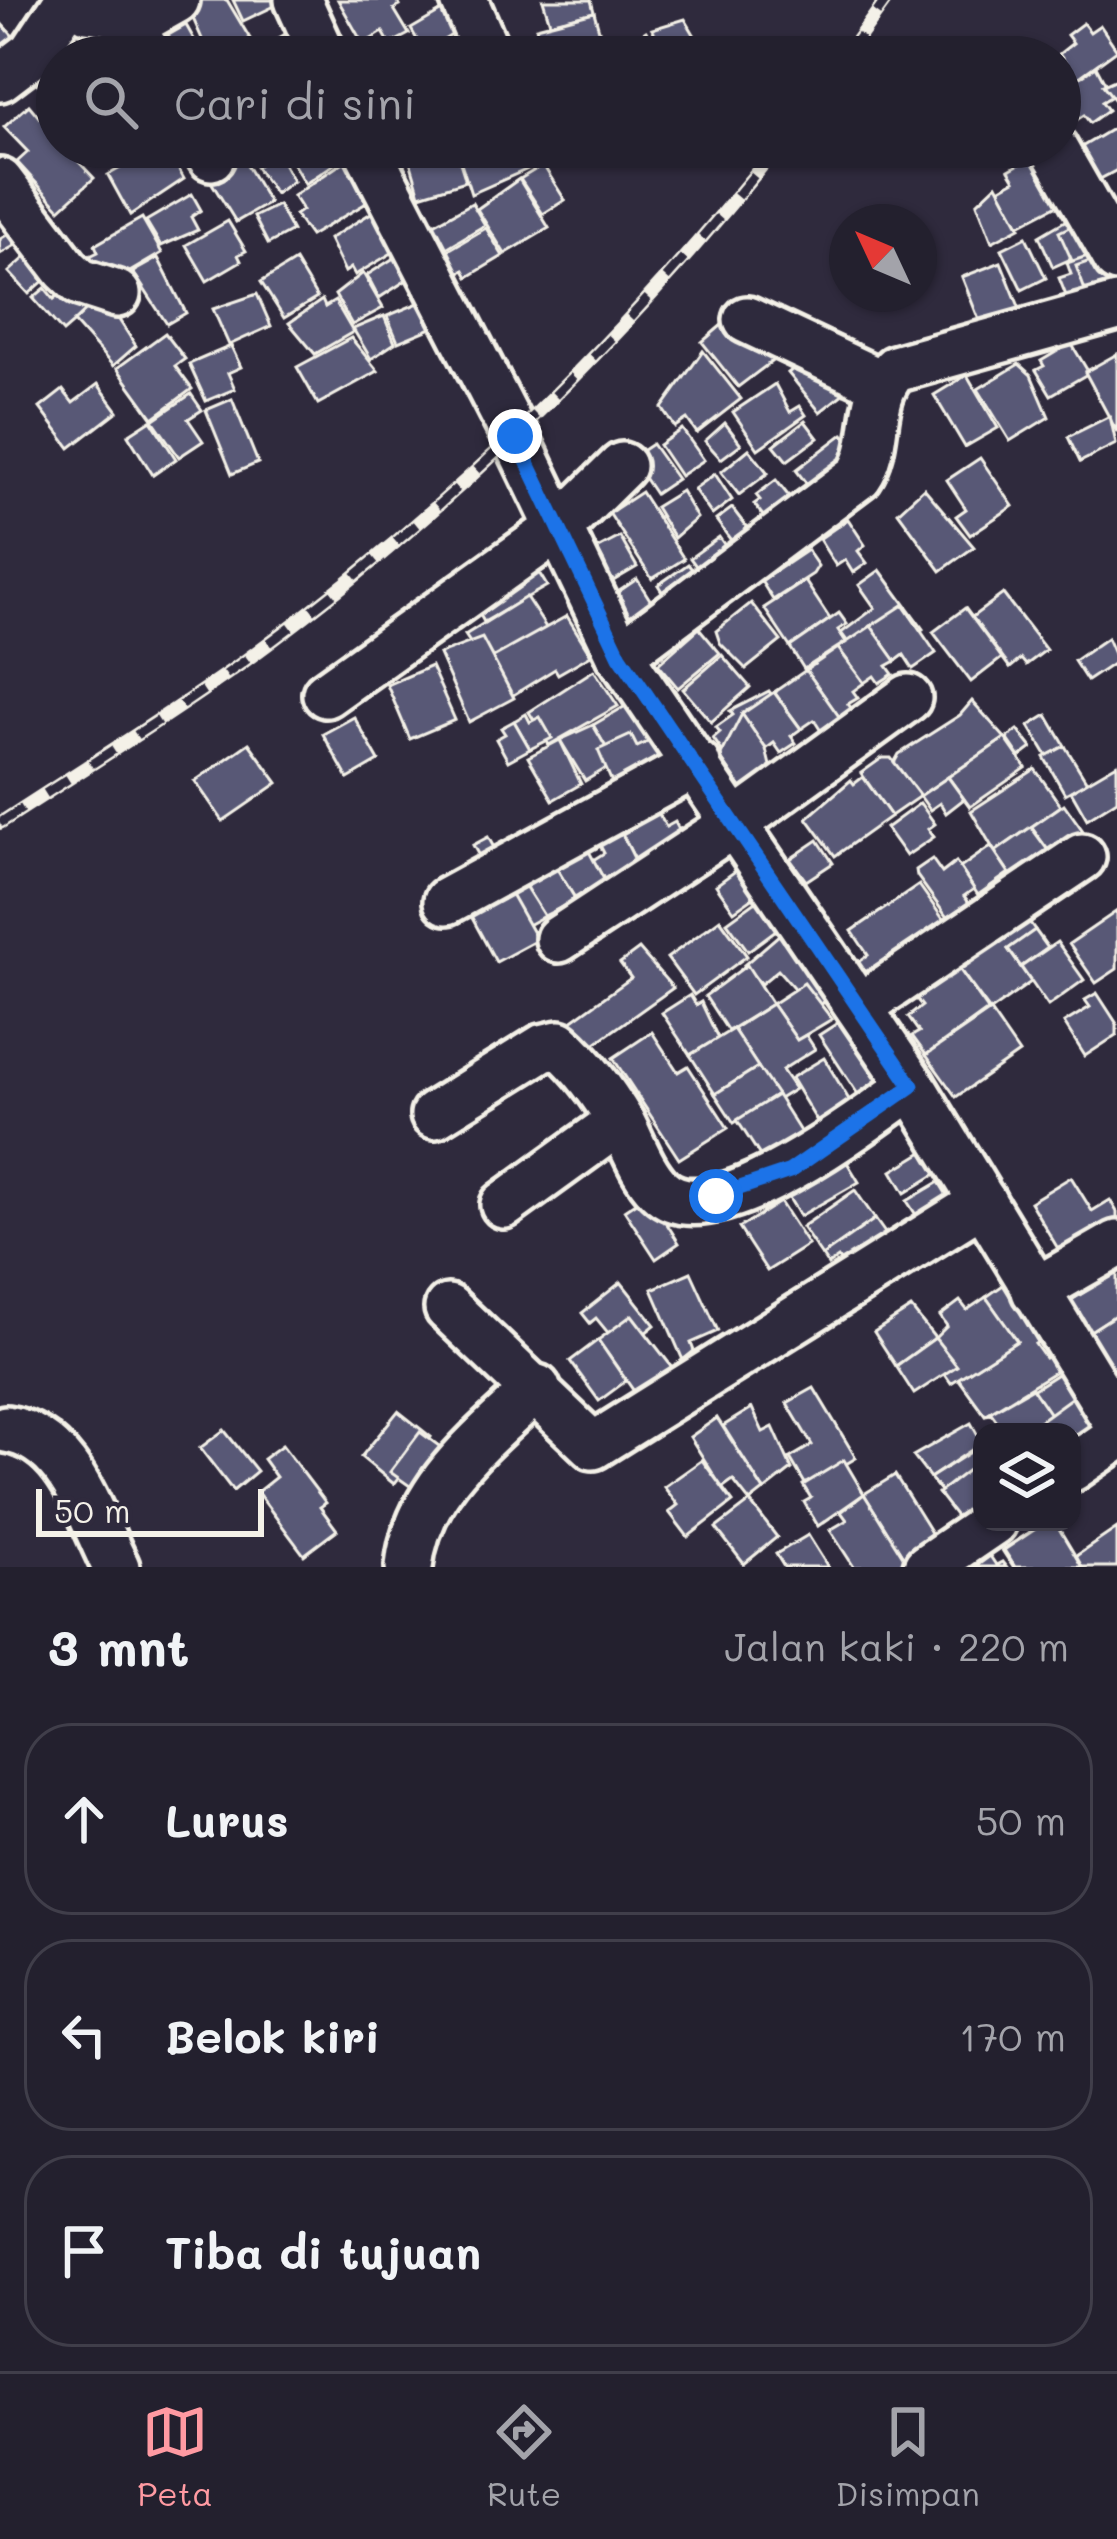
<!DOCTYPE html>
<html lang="id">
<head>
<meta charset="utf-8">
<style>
  body { margin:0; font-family:Mali,sans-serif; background:#2f2d3a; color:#f1f3f6 }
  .controls { position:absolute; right:36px; bottom:36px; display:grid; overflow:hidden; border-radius:24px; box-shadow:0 3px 9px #0004 }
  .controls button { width:108px; height:108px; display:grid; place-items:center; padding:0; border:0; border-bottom:3px solid #403e4a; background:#23202e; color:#f1f3f6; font:60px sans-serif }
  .compass { position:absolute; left:829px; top:204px; width:108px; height:108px; border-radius:50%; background:#23202e; box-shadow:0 3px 9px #0004; rotate:314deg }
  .scale { position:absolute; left:36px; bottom:30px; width:228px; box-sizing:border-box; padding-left:12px; border:6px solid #f4f1e8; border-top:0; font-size:33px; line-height:42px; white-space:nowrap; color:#f4f1e8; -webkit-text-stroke:9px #2f2a3d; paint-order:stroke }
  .stop { position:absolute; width:36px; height:36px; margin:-27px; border:9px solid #1a73e8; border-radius:50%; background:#fff }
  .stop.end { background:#1a73e8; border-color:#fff; box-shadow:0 3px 12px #0008 }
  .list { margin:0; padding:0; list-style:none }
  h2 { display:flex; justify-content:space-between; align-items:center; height:156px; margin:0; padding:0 48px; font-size:51px }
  h2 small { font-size:39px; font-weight:400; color:#a3a3aa }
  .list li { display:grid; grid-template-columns:78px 1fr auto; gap:36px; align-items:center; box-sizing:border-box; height:192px; margin:0 24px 24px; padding:0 24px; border:3px solid #403e4a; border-radius:48px }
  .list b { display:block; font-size:45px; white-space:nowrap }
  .list em { font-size:39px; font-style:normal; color:#a3a3aa }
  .icon { flex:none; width:66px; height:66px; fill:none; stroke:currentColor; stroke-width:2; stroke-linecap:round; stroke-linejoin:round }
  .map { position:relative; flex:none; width:1117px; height:1567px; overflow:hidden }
  .search { position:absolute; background:#23202e; box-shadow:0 3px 9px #0004; left:36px; right:36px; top:36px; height:132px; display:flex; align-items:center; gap:30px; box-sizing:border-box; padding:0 42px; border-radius:66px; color:#a3a3aa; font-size:45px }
  .sheet { height:804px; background:#23202e }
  nav { display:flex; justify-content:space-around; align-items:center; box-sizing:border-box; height:168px; border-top:3px solid #403e4a; background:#23202e; font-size:33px; color:#a3a3aa }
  nav a { display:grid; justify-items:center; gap:6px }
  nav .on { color:#ff9aa2 }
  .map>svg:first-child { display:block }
  .building { fill:#585976; stroke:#f4f1e8; stroke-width:3 }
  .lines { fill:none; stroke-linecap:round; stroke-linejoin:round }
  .minor-casing { stroke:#f4f1e8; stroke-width:54 }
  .minor { stroke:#2f2a3d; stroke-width:45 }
  .rail-casing { stroke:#f4f1e8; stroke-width:14 }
  .rail { stroke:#2f2a3d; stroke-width:9; stroke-dasharray:27; stroke-linecap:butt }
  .route { stroke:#1a73e8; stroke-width:15 }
</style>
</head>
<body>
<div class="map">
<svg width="1117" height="1567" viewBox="0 0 1117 1567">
  <rect width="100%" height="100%" fill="#2f2a3d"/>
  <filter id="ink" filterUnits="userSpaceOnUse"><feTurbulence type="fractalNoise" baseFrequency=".00833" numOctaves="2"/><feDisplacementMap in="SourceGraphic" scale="24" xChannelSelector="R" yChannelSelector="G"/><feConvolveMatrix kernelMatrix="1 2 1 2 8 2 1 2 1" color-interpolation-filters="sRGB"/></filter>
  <g filter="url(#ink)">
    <g class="building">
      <polygon points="202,0 227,0 255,47 235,57 210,57 188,7"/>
      <polygon points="233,0 281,0 283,2 243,21"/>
      <polygon points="338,0 397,0 400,6 394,9 409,34 390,44 383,32 363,44"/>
      <polygon points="543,0 591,0 594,12 550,23"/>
      <polygon points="447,8 460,30 424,52 411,29"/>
      <polygon points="594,12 602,41 545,57 536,27"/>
      <polygon points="685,19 701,46 684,57 670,57 652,29"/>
      <polygon points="0,22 23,47 0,68"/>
      <polygon points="1083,23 1090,32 1100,25 1117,50 1060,91 1060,70 1067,65 1059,54 1073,43 1067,35"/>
      <polygon points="186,25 204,57 176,57 165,37"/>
      <polygon points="110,26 141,57 116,57 99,34"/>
      <polygon points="89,31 107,57 64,57 60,51"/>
      <polygon points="646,31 663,57 624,57 618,49"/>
      <polygon points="289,32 302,57 245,57"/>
      <polygon points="51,54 57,61 57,107 31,76"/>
      <polygon points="1096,66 1112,96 1102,102 1108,110 1090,123 1084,115 1075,121 1060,101 1060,91"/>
      <polygon points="1117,79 1117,103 1103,85"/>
      <polygon points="29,105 39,117 52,105 57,111 57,147 83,147 89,153 79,162 94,178 60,209 17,162 28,152 4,127"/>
      <polygon points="1117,126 1117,170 1085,187 1068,155"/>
      <polygon points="102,147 149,147 113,166"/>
      <polygon points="158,147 166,147 184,179 130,215 108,175"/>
      <polygon points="296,147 359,147 305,184 287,153"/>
      <polygon points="414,147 450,147 418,158"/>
      <polygon points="455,147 466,181 420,195 410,161"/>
      <polygon points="456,147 538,147 544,162 471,194"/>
      <polygon points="363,149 375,198 310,236 295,215 302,210 293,196"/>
      <polygon points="239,152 269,203 236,222 205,172"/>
      <polygon points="277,152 293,181 275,194 256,167"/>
      <polygon points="1032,157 1041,174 1050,169 1067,200 1019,225 999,189 1015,180 1009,170"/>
      <polygon points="543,165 565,200 543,214 520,179"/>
      <polygon points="519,179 549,228 505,254 477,209"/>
      <polygon points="997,184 1020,227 992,242 977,203"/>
      <polygon points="192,194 201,210 191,217 198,230 161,246 146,221"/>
      <polygon points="472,203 485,225 436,254 427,228"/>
      <polygon points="278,205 292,231 268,244 254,217"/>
      <polygon points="376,210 407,244 355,275 351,268 345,272 329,239"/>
      <polygon points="1080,212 1097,247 1053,267 1039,236"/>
      <polygon points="1090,217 1106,250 1074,265 1059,232"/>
      <polygon points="142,218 162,253 111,283 90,256 98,252 95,245"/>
      <polygon points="228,221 246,251 238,255 241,261 207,281 186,245"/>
      <polygon points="486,228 503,256 468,277 464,270 451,277 438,256"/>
      <polygon points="17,229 23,241 0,254 0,239"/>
      <polygon points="1026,237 1046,278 1022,290 1002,249"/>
      <polygon points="38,246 58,268 29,294 9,272"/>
      <polygon points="408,249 416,274 379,298 367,275"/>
      <polygon points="1099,252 1112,290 1067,298 1059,278 1071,274 1067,263"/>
      <polygon points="1102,257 1115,292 1089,301 1076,266"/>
      <polygon points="158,258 186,313 167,324 133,272"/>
      <polygon points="295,261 317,298 284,318 261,282"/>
      <polygon points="1001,262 1020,309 983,330 962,277"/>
      <polygon points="363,273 383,308 352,325 335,295"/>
      <polygon points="73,283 93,306 63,332 33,298 45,288 54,299"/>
      <polygon points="257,294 271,326 229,345 213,309"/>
      <polygon points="428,299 439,325 398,342 387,316"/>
      <polygon points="322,300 325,307 335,301 353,332 315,354 289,323"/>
      <polygon points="96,301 110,306 136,346 113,366 74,322"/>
      <polygon points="737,312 775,359 738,387 702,342"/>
      <polygon points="384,316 395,343 371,359 353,329"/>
      <polygon points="165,333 185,359 175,366 192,389 153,418 117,368"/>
      <polygon points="351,338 378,371 318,404 297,367"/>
      <polygon points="1071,343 1089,373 1051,395 1036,370 1044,366 1041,361"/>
      <polygon points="231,346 241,367 228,373 235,389 206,401 189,364"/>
      <polygon points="703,351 741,399 697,433 687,419 675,427 662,408"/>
      <polygon points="812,354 844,393 820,412 788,373"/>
      <polygon points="1117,354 1117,432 1085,372"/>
      <polygon points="1019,364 1031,375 1049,417 1010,441 978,389"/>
      <polygon points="967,375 998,428 965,447 934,395"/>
      <polygon points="98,384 118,411 70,448 40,408 63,390 73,403"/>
      <polygon points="775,384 790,412 800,406 806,415 758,449 733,412"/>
      <polygon points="191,394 202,410 188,419 203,441 179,457 153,420"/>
      <polygon points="232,399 258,463 232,474 206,410"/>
      <polygon points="1110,416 1116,444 1080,462 1068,437"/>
      <polygon points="151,420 176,459 153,475 128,435"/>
      <polygon points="805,421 818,438 787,461 774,445"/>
      <polygon points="725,423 741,444 721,459 705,441"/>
      <polygon points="682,429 704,460 680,476 659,445"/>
      <polygon points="843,434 866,464 819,500 796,470"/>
      <polygon points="652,444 677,479 655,494 631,458"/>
      <polygon points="749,449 768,473 739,495 721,472"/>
      <polygon points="980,458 1013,506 970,535 956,516 966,509 947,480"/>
      <polygon points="715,474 732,500 712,515 694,489"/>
      <polygon points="776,480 802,513 776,533 754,504 760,500 756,495"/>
      <polygon points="924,488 974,547 941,571 898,512"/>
      <polygon points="681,491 697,518 674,538 655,507"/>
      <polygon points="641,492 684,559 652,579 609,513"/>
      <polygon points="732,508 758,542 741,554 716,520"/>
      <polygon points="848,519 865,545 858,551 867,563 853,573 845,560 836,566 819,539"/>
      <polygon points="620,537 637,567 603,587 591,567 603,560 597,549"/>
      <polygon points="719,537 737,563 709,584 690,558"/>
      <polygon points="807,550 818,566 813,574 773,600 761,581"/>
      <polygon points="688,564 705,587 673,609 658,585"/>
      <polygon points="880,570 923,629 868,669 841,633 875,608 859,585"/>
      <polygon points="538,571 547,586 484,622 476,608"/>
      <polygon points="637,579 661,617 636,633 612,596"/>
      <polygon points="805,581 830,619 790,647 764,608"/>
      <polygon points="1003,594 1046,650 1026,665 1021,659 1010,668 972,617"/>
      <polygon points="526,597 547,629 496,659 483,650 477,653 465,635"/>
      <polygon points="751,603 781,641 746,669 720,643 716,631"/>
      <polygon points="903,605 936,653 913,669 904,655 896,661 871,626"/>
      <polygon points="965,608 1002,658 971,682 933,632"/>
      <polygon points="839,613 847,624 838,630 846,642 804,669 790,647"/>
      <polygon points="567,616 591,655 558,674 555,669 492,708 470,670"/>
      <polygon points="871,626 896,661 887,666 893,674 879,683 874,676 864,683 838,648"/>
      <polygon points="699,628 720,653 678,688 658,664"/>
      <polygon points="482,638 514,698 469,722 439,654"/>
      <polygon points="1107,638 1117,661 1087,681 1074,661"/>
      <polygon points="838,648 864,683 853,691 858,698 848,704 852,709 840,718 806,670"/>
      <polygon points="722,655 750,687 711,722 683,689"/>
      <polygon points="431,666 455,720 410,739 387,685"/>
      <polygon points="594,670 618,706 549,745 529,712"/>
      <polygon points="806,670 840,718 821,731 814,720 801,729 774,692"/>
      <polygon points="769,691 791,723 725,769 715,755 722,751 713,738 720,732 716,727 733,715 730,711"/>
      <polygon points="774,692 801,729 791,736 796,743 781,753 774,743 766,749 742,714"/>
      <polygon points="646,694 668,732 615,763 593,725"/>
      <polygon points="972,701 1005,738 920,796 894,763 899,754 960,715"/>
      <polygon points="526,714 530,722 540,717 552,738 530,749 514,721"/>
      <polygon points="742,714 766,749 772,774 749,799 720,757"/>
      <polygon points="1047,715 1065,746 1047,756 1029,726"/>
      <polygon points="354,717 379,761 348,779 323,734"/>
      <polygon points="514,721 530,749 508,761 496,739 505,734 501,728"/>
      <polygon points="593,725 615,763 585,781 560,740"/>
      <polygon points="1018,730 1032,748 1020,757 1007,738"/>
      <polygon points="631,735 637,747 654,739 662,758 645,765 651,780 617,794 598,750"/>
      <polygon points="1005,738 1026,768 970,807 948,777"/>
      <polygon points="560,740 581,784 553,800 528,757"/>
      <polygon points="249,743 278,783 223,821 195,781"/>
      <polygon points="1065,746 1087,782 1065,794 1044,757"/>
      <polygon points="882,758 891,758 920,796 891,816 861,773"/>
      <polygon points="1117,764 1117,800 1087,819 1071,791"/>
      <polygon points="1035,769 1061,806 995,852 971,811"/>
      <polygon points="863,777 891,816 835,856 807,818 851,780 854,784"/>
      <polygon points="948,777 964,799 946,813 940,803 930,810 920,796"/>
      <polygon points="652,801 666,827 675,822 688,847 638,866 615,820"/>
      <polygon points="920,803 935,824 928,829 934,837 906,856 886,828"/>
      <polygon points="1064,804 1093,845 1061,868 1031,827"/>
      <polygon points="615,820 638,866 606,883 593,860 604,853 593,832"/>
      <polygon points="1031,827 1061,868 1024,894 995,852"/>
      <polygon points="578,831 606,883 576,900 548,854"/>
      <polygon points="488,837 500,858 485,867 473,845"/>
      <polygon points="818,840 833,863 806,881 790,859"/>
      <polygon points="991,846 1009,873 978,895 960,868"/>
      <polygon points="546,851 576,900 544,916 515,870"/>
      <polygon points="932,859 942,873 956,862 974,889 964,896 983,921 961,937 917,876 916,870"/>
      <polygon points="749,861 768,887 734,911 716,885"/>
      <polygon points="515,870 544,916 513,933 484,888"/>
      <polygon points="919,885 955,936 867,986 852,966 868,955 852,931"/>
      <polygon points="484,888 513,933 490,945 463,901"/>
      <polygon points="771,890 792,918 748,951 727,922"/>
      <polygon points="511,894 537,940 496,962 471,916"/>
      <polygon points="1117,911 1117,969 1096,983 1069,944"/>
      <polygon points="1026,917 1035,930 1008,949 1031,982 990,1011 957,966"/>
      <polygon points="720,919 747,956 694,995 667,958"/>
      <polygon points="787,928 836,991 814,1011 778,970 761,984 744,965"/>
      <polygon points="1035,930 1048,948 1021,967 1008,949"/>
      <polygon points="1057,942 1084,980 1048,1006 1021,967"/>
      <polygon points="639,949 673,988 586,1050 567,1024 631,978 620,963"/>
      <polygon points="747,965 772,1004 728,1031 705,996"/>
      <polygon points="957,966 988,1010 926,1055 912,1036 919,1032 908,1017 922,1006 914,996"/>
      <polygon points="804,983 832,1019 797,1040 772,1004"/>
      <polygon points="1097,993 1117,1024 1117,1035 1085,1056 1064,1023 1090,1007 1085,1000"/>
      <polygon points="690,995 696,1005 701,1002 718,1038 690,1055 662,1013"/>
      <polygon points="772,1004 797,1040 806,1035 815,1049 782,1070 795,1089 779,1099 733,1029"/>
      <polygon points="856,1011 898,1075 861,1099 819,1035"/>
      <polygon points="990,1011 1019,1053 956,1097 926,1055"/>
      <polygon points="733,1029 758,1067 715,1094 690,1055"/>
      <polygon points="652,1032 678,1072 688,1066 728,1128 679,1159 613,1058"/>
      <polygon points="824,1058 854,1108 821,1128 791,1078"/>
      <polygon points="758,1067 777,1095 734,1123 715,1094"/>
      <polygon points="777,1095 808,1144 770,1171 737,1120"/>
      <polygon points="941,1141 954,1163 905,1193 892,1171"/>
      <polygon points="845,1159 859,1182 800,1216 786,1193"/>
      <polygon points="1071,1177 1092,1211 1110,1200 1117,1212 1117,1231 1066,1262 1030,1202"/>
      <polygon points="939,1182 953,1205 922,1224 907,1201"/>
      <polygon points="855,1190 875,1219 822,1256 802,1227"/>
      <polygon points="648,1194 679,1243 656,1259 624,1210"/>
      <polygon points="780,1202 808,1245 767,1271 739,1228"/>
      <polygon points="875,1219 890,1240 846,1270 838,1258 828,1265 822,1256"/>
      <polygon points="1117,1271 1117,1314 1089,1332 1070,1301"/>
      <polygon points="691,1272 718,1331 691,1343 694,1351 683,1360 652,1289"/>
      <polygon points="621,1282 655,1325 623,1351 596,1318 590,1323 582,1313"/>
      <polygon points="1006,1283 1045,1338 1035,1344 1045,1358 1054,1352 1064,1366 985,1415 958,1378 1017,1341 986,1297"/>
      <polygon points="986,1297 1017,1341 951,1383 926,1347 947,1326 940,1316 960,1301 967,1310"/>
      <polygon points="911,1308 935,1338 896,1366 874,1332"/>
      <polygon points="1117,1314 1117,1375 1089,1332"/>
      <polygon points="632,1315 672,1367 636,1394 598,1340"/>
      <polygon points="935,1338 957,1366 914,1394 896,1366"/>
      <polygon points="598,1340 626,1381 599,1401 570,1361"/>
      <polygon points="1062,1371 1089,1409 1057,1432 1037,1432 1015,1401"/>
      <polygon points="814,1388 856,1458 807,1487 790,1458 812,1445 787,1403"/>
      <polygon points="1032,1388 1060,1429 1056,1432 1005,1432 992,1414 985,1415"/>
      <polygon points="1078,1393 1106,1435 1072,1459 1072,1432 1024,1432"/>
      <polygon points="752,1408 763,1432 773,1427 792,1469 764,1491 723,1426"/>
      <polygon points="398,1411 431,1437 394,1484 361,1457"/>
      <polygon points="717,1418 764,1491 750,1502 733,1480 722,1488 690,1437"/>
      <polygon points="971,1423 982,1443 930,1478 913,1456"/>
      <polygon points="224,1430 257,1471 233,1491 200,1448"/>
      <polygon points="420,1432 446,1451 417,1491 390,1472"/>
      <polygon points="282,1445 326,1503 320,1507 337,1530 304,1555 257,1492 276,1477 263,1459"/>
      <polygon points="980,1446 982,1494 957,1513 930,1478"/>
      <polygon points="702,1460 733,1502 688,1537 669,1512 678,1505 664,1487"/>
      <polygon points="844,1460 864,1494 818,1526 804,1502 811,1498 803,1485"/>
      <polygon points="976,1464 982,1466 982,1522 961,1523 938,1493"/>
      <polygon points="895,1475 938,1544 907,1563 864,1494"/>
      <polygon points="864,1494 907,1563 901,1567 854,1567 830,1530 847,1520 841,1512"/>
      <polygon points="750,1502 777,1537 744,1564 716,1528"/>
      <polygon points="1046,1522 1067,1550 1041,1567 1013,1567 1002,1550"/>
      <polygon points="1046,1522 1055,1522 1082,1567 1015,1567 1004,1550"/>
      <polygon points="1117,1528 1117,1567 1082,1567 1076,1556"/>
      <polygon points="808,1535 828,1567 784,1567 776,1554"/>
      <polygon points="990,1556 996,1565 1002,1562 1006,1567 975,1567"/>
    </g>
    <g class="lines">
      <defs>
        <g id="minor">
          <polyline points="75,0 87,9 118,13 151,57"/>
          <polyline points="298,0 324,57"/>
          <polyline points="464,0 489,57"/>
          <polyline points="132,25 176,0"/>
          <polyline points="0,78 33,53 68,0"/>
          <polyline points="205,147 211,157"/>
          <polyline points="366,147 515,436 620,655 912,1086 1117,1423"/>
          <polyline points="1053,147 1117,259"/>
          <polyline points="0,182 66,269 80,282 117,294"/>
          <polyline points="747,320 883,384"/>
          <path d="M 620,655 L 859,476 C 881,444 866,399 895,369 L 1117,307"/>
          <polyline points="326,694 559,528 622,466"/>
          <polyline points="447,901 697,764"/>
          <polyline points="559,939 737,822 908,698"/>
          <polyline points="859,1007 1082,857"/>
          <path d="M 434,1115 L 542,1048 L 559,1044 C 585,1067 605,1095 622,1124 C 633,1145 642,1172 659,1189 C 711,1241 868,1117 912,1086"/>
          <polyline points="504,1205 620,1121"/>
          <polyline points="1035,1291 1117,1244"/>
          <polyline points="448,1308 593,1446 983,1202"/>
          <path d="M 6,1429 C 70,1438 89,1515 116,1567"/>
          <polyline points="1072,1468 1117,1437"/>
          <path d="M 409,1567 C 416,1489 484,1438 537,1388"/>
          <polyline points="927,1567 993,1522"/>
        </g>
      </defs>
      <use href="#minor" class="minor-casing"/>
      <use href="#minor" class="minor"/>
      <defs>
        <g id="rail">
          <polyline points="845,57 886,0"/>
          <path d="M 0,823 C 81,770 164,719 242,663 C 444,516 622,341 777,147"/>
        </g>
      </defs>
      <use href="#rail" class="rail-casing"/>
      <use href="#rail" class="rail"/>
    </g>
  </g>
  <g class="lines" filter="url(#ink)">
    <polyline class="route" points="515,436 620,656 912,1086 790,1171 716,1196"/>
  </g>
</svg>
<div class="controls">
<button><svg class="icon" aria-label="layers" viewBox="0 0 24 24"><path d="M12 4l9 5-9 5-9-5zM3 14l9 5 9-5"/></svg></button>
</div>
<svg class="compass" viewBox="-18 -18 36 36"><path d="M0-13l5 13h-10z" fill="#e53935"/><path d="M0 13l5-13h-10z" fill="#a3a3aa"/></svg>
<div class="scale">50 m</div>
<div class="stop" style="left:716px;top:1196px"></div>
<div class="stop end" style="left:515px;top:436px"></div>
<div class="search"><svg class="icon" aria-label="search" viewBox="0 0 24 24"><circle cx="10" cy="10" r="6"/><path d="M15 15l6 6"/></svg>Cari di sini</div>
</div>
<section class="sheet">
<h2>3 mnt<small>Jalan kaki · 220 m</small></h2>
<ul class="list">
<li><svg class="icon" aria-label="ahead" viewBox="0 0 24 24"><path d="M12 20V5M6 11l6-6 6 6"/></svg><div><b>Lurus</b></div><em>50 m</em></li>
<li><svg class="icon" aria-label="left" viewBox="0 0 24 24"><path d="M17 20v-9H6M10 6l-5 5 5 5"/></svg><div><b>Belok kiri</b></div><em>170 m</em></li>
<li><svg class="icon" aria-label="arrive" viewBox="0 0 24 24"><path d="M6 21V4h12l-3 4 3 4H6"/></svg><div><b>Tiba di tujuan</b></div></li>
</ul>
</section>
<nav>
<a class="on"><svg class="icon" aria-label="map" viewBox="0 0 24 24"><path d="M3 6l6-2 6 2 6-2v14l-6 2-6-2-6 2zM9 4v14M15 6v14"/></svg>Peta</a>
<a><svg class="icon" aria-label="directions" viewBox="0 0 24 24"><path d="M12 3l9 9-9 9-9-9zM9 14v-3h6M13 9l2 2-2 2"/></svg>Rute</a>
<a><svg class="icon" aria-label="saved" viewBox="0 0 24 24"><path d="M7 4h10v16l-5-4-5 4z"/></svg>Disimpan</a>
</nav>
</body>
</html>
